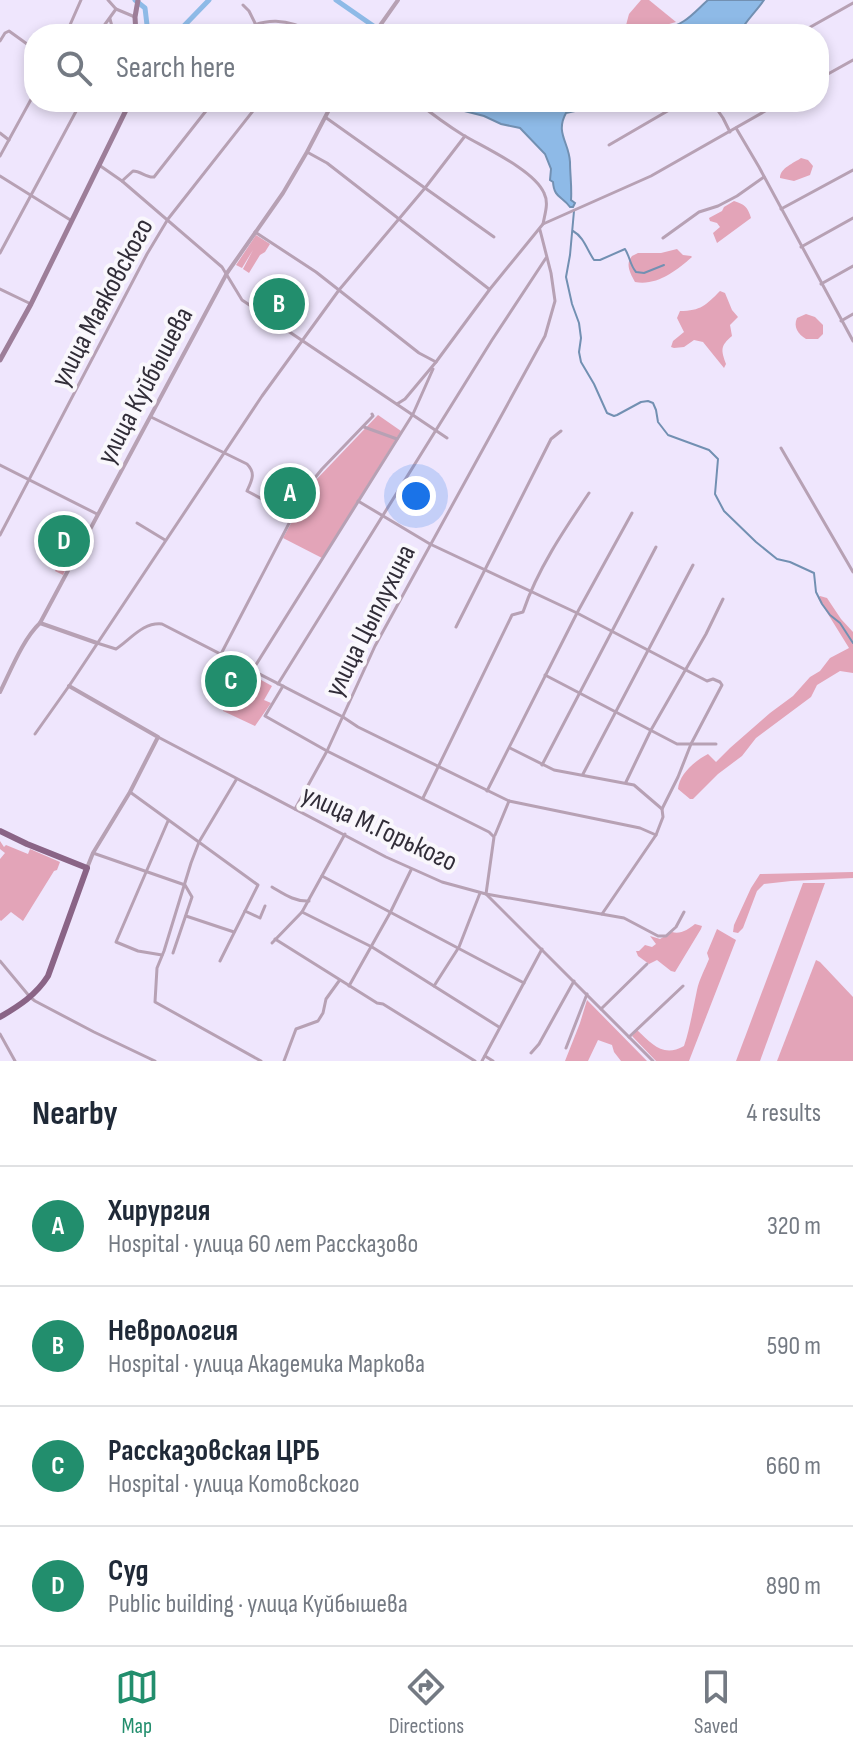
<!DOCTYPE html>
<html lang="en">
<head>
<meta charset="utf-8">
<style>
  body { margin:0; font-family:"Sofia Sans Condensed",sans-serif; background:#f6f6f7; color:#1f2937 }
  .you { position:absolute; left:416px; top:496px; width:28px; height:28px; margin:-20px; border:6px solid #fff; border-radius:50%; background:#1a73e8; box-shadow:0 0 0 12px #1a73e833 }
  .badge { display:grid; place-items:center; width:52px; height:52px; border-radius:50%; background:#228e6d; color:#fff; font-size:26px; font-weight:700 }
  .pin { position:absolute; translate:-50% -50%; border:4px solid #fff; box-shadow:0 2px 8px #0006 }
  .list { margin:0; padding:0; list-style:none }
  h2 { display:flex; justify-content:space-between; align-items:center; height:104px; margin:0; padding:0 32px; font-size:34px }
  h2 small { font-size:26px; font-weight:400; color:#747a83 }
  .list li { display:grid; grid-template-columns:52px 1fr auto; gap:24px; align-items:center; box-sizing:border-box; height:120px; padding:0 32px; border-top:2px solid #e0e1e3 }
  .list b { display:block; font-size:30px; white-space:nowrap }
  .list p { margin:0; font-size:26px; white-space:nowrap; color:#747a83 }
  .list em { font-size:26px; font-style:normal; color:#747a83 }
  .icon { flex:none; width:44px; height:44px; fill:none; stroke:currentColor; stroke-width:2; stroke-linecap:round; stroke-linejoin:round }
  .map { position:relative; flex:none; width:853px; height:1061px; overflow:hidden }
  .search { position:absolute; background:#fff; box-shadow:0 4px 12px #0003; left:24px; right:24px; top:24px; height:88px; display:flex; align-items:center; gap:20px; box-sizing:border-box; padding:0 28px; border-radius:32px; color:#747a83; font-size:30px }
  .sheet { height:584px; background:#fff }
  nav { display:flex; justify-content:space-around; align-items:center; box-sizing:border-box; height:112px; border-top:2px solid #e0e1e3; background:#fff; font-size:22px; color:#747a83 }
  nav a { display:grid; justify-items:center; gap:4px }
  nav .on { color:#228e6d }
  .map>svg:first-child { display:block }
  .green { fill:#e3a4b8 }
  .water { fill:#8ebae7; stroke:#7290b2; stroke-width:2 }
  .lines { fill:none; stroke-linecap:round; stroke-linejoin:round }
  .stream { stroke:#7290b2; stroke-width:2 }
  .river { stroke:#8ebae7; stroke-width:5 }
  .minor { stroke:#b7a1b4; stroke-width:3 }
  .tertiary { stroke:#b7a1b4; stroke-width:4 }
  .secondary { stroke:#9d7e99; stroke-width:5 }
  .primary { stroke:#8a6486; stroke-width:6 }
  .labels { text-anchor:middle; stroke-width:8; stroke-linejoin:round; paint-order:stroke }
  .street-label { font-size:28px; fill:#312d38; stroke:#f9f7fc }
</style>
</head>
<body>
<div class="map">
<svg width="853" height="1061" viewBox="0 0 853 1061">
  <rect width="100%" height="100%" fill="#efe6fd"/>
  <g class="green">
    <polygon points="641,0 649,0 676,22 659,27 625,29 629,14"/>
    <path d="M 801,158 L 808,160 L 813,166 L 810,175 L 794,181 L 780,178 C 780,168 794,163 801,158 Z"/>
    <path d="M 734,201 C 744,204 748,207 751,218 L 717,243 L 713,233 L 720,227 L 717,223 L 710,221 L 709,218 L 722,211 L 724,207 Z"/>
    <polygon points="256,235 270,244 265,252 260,255 249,273 243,269 253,250 242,268 236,265"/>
    <path d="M 677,249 L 683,255 L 691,256 L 692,257 C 676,271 657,286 635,282 C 630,273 625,264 632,256 L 638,253 L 661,253 Z"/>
    <path d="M 720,291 L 725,293 L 732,310 L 738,317 L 730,325 L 732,336 C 720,346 721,350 726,364 L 724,368 L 703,342 L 694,340 L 684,347 L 674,348 L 671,347 L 673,341 L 684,332 L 677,318 L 680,311 C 701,311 706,305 720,291 Z"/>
    <path d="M 806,314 L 815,317 L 823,325 L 823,334 L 818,339 L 806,339 C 798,334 793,327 797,318 Z"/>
    <polygon points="378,415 401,431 322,558 283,538 313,483"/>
    <polygon points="79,521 87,525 63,575 55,571"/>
    <path d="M 820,596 L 827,598 L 841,619 L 853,632 L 853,673 L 840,671 L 817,685 L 811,697 L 756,738 L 742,756 L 718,774 L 693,799 L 690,799 L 678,789 C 679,774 696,760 708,754 L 716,762 L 730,748 L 770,713 L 793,696 L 810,677 L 820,671 L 830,658 L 849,648 L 818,598 Z"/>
    <polygon points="247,672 272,686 264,700 271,703 255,726 223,711"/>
    <polygon points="0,841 4,847 6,845 28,854 30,849 60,862 57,870 54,871 23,921 11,912 1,921 0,920 0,859 5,853 0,849"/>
    <polygon points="853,872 853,878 791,881 764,884 757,891 743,928 738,933 733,932 734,925 751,888 760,874"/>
    <polygon points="803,883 825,883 760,1061 736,1061"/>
    <path d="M 695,924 L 702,926 L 701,929 L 675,972 L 671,971 L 657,960 L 649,964 L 638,956 L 636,951 L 639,951 L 645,945 L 652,947 L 656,944 L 650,936 L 660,939 L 672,932 C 680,935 689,929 695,924 Z"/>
    <path d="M 717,929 L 736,940 L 689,1061 L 656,1061 L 632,1036 L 637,1030 C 652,1044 663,1058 684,1046 C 690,1028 693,1009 697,990 C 699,980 705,969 709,959 L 707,953 Z"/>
    <polygon points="816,960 820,962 853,997 853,1061 777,1061"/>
    <polygon points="587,1000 647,1061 621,1061 614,1052 612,1045 598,1040 588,1061 565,1061 580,1023"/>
  </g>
  <g class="water">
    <path d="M 708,0 L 764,0 C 756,12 745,21 739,34 L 615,34 C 634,29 667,33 684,21 C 692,16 700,7 708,0 Z"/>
    <path d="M 441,102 L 619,102 L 608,108 L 592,111 L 584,109 L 566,113 C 555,133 569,142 570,162 C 570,174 572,188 571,200 L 575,203 L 573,207 L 570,207 C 562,196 554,198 553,182 L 550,180 L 551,169 L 545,154 L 520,128 L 501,124 L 484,116 L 445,106 Z"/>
  </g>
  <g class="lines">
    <g class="stream">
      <polyline points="574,211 570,255 566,277 572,304 579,323 581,338 579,352 581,362 594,384 607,413 614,416 617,415 641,402 648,401 653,403 656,410 658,422 668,435 709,450 718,459 715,494 724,511 756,542 777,559 790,562 814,573 816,592 822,604 830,615 840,623 853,643"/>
      <path d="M 573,231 C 584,237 587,250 594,260 L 600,260 L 625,249 C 630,257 630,265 636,272 L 644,273 L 664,265"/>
    </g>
    <g class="river">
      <polyline points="135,0 145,8 147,25 145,28 148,34"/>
      <polyline points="336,0 385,34"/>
      <polyline points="170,34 178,32 209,0"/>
    </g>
    <g class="minor">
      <polyline points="108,0 116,9"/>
      <polyline points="243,5 249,11 256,25"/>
      <polyline points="110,19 114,34"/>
      <polyline points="66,34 81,0"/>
      <polyline points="98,34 116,9 135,17"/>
      <path d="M 236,34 C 264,16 288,18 316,34"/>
      <polyline points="798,34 853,3"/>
      <polyline points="0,41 5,33 9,31 34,49"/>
      <polyline points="819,79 853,60"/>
      <polyline points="114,102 126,110"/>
      <path d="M 417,102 C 432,114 447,125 463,135 C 485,148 534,170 544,193 C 549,203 545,213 543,224"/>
      <polyline points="712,102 723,118 730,132"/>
      <polyline points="325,117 494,237"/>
      <polyline points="736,128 759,167 853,341"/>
      <polyline points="0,133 9,140"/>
      <polyline points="609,145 683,102"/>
      <polyline points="307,152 327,163 489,289"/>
      <polyline points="0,156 34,94"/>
      <polyline points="99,165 122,181 222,267 242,300 447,438"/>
      <polyline points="0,176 72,221"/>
      <path d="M 122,181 L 133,171 C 141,171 146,178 154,177 L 213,102"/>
      <polyline points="781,209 853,170"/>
      <polyline points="255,232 316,272 419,353 436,362"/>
      <polyline points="663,238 699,212 718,206 737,196 764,177"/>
      <polyline points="801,247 853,218"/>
      <polyline points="0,253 81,102"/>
      <polyline points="821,284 853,266"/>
      <polyline points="0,289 31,304"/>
      <polyline points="841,321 853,314"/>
      <polyline points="397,404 405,399 436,362 490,289 543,224 651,176 781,102"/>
      <path d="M 151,417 L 247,464 C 256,473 252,480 247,491 L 292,515"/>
      <polyline points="364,427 397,439"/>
      <polyline points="781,448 853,572"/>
      <polyline points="0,465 97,514"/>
      <polyline points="358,501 430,544 577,613 707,681 713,679 720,682 722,685 691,744 678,777 662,809 663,817 656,835 602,914"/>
      <polyline points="137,523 165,540"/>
      <polyline points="0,535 147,254 168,219 260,102"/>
      <polyline points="456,627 551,439 561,431"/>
      <path d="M 97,643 L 116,649 C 131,639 143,622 162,624 L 343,717 L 358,727 L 509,801 L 640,828 L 656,835"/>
      <polyline points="221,654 309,485 322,469 373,416 372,414"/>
      <polyline points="252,671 413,414 433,369"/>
      <polyline points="545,675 677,744 716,744"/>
      <polyline points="278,684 492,340 546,258"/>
      <polyline points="283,686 265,716 327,751 489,832 494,837 486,894 653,1061"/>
      <polyline points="35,734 69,686 262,396 339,290 425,188 465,136"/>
      <polyline points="158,737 386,857 442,882 486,894 624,918 658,936 666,936 676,927 684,912"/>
      <polyline points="510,748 554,770 634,785 662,809"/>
      <polyline points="542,765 656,547"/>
      <polyline points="583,774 693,565"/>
      <polyline points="236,780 199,842 191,863 164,951 157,968 155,1002 261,1061"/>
      <polyline points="626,782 651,730 706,634 723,599"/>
      <polyline points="487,791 577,613 632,513"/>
      <polyline points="130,792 258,885 220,961"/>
      <path d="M 423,798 L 512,615 L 523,612 C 537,570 564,530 589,493"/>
      <polyline points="295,809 327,751 375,646 545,336 555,301 551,273 540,230"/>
      <polyline points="495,835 509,801"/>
      <polyline points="93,853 185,885 192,897 173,953"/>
      <polyline points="322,876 524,983"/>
      <path d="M 272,887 C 284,894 295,902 309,901"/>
      <polyline points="245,911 260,918 265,906"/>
      <polyline points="302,912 372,947 499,1027"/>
      <polyline points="186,916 234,932"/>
      <polyline points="275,939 377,1003 383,1004 475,1061"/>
      <polyline points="272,943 302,912 345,834"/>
      <polyline points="162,955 138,951 116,942 168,821"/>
      <polyline points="0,961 30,997 35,1001 94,1032 155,1061"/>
      <polyline points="349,986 390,913 411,870"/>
      <polyline points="434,986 459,947 480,893"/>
      <polyline points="601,1009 647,964"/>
      <polyline points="0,1034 15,1061"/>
      <polyline points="629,1037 683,986"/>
      <polyline points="566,1048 587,994"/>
      <polyline points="531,1053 539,1044 574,981"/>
      <polyline points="485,1056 493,1061"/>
      <polyline points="284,1061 296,1029 318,1021 323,1013 326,999 339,981"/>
      <polyline points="482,1061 542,949"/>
    </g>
    <g class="tertiary">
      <polyline points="374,34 398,0"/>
      <polyline points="40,623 97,643"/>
      <polyline points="69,686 158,737 130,792 93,853 87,868"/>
      <path d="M 0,692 C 11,670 23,639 40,623 L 227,273 L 283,193 L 307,152 L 333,102"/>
    </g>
    <g class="secondary">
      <polyline points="136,34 135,17 138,0"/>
      <polyline points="0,360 31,304 130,102"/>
    </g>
    <path class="primary" d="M 0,831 L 27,844 L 87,868 L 48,976 C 36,995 19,1006 0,1017"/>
  </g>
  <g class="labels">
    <g class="street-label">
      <text transform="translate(101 302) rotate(-62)" y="10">улица Маяковского</text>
      <text transform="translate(144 385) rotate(-62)" y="10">улица Куйбышева</text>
      <text transform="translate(369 620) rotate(-63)" y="10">улица Цыплухина</text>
      <text transform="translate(380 827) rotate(25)" y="10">улица М.Горького</text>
    </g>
  </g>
</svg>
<div class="you"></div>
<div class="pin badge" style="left:290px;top:493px">A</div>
<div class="pin badge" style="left:279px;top:304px">B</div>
<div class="pin badge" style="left:231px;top:681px">C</div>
<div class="pin badge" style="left:64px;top:541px">D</div>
<div class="search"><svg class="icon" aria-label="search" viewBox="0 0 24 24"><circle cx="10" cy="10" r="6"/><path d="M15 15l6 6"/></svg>Search here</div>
</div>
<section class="sheet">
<h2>Nearby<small>4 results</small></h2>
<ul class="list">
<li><span class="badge">A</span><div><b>Хирургия</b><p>Hospital · улица 60 лет Рассказово</p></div><em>320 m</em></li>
<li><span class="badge">B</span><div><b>Неврология</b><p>Hospital · улица Академика Маркова</p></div><em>590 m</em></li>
<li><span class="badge">C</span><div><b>Рассказовская ЦРБ</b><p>Hospital · улица Котовского</p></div><em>660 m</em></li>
<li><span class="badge">D</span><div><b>Суд</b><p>Public building · улица Куйбышева</p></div><em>890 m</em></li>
</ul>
</section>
<nav>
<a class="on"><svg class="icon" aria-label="map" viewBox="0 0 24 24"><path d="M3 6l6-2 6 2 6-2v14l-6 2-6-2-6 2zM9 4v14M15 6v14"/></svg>Map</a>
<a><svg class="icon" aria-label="directions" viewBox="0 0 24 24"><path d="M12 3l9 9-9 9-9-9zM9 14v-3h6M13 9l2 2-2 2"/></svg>Directions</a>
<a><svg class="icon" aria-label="saved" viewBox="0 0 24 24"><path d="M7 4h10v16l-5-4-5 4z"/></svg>Saved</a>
</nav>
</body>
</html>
